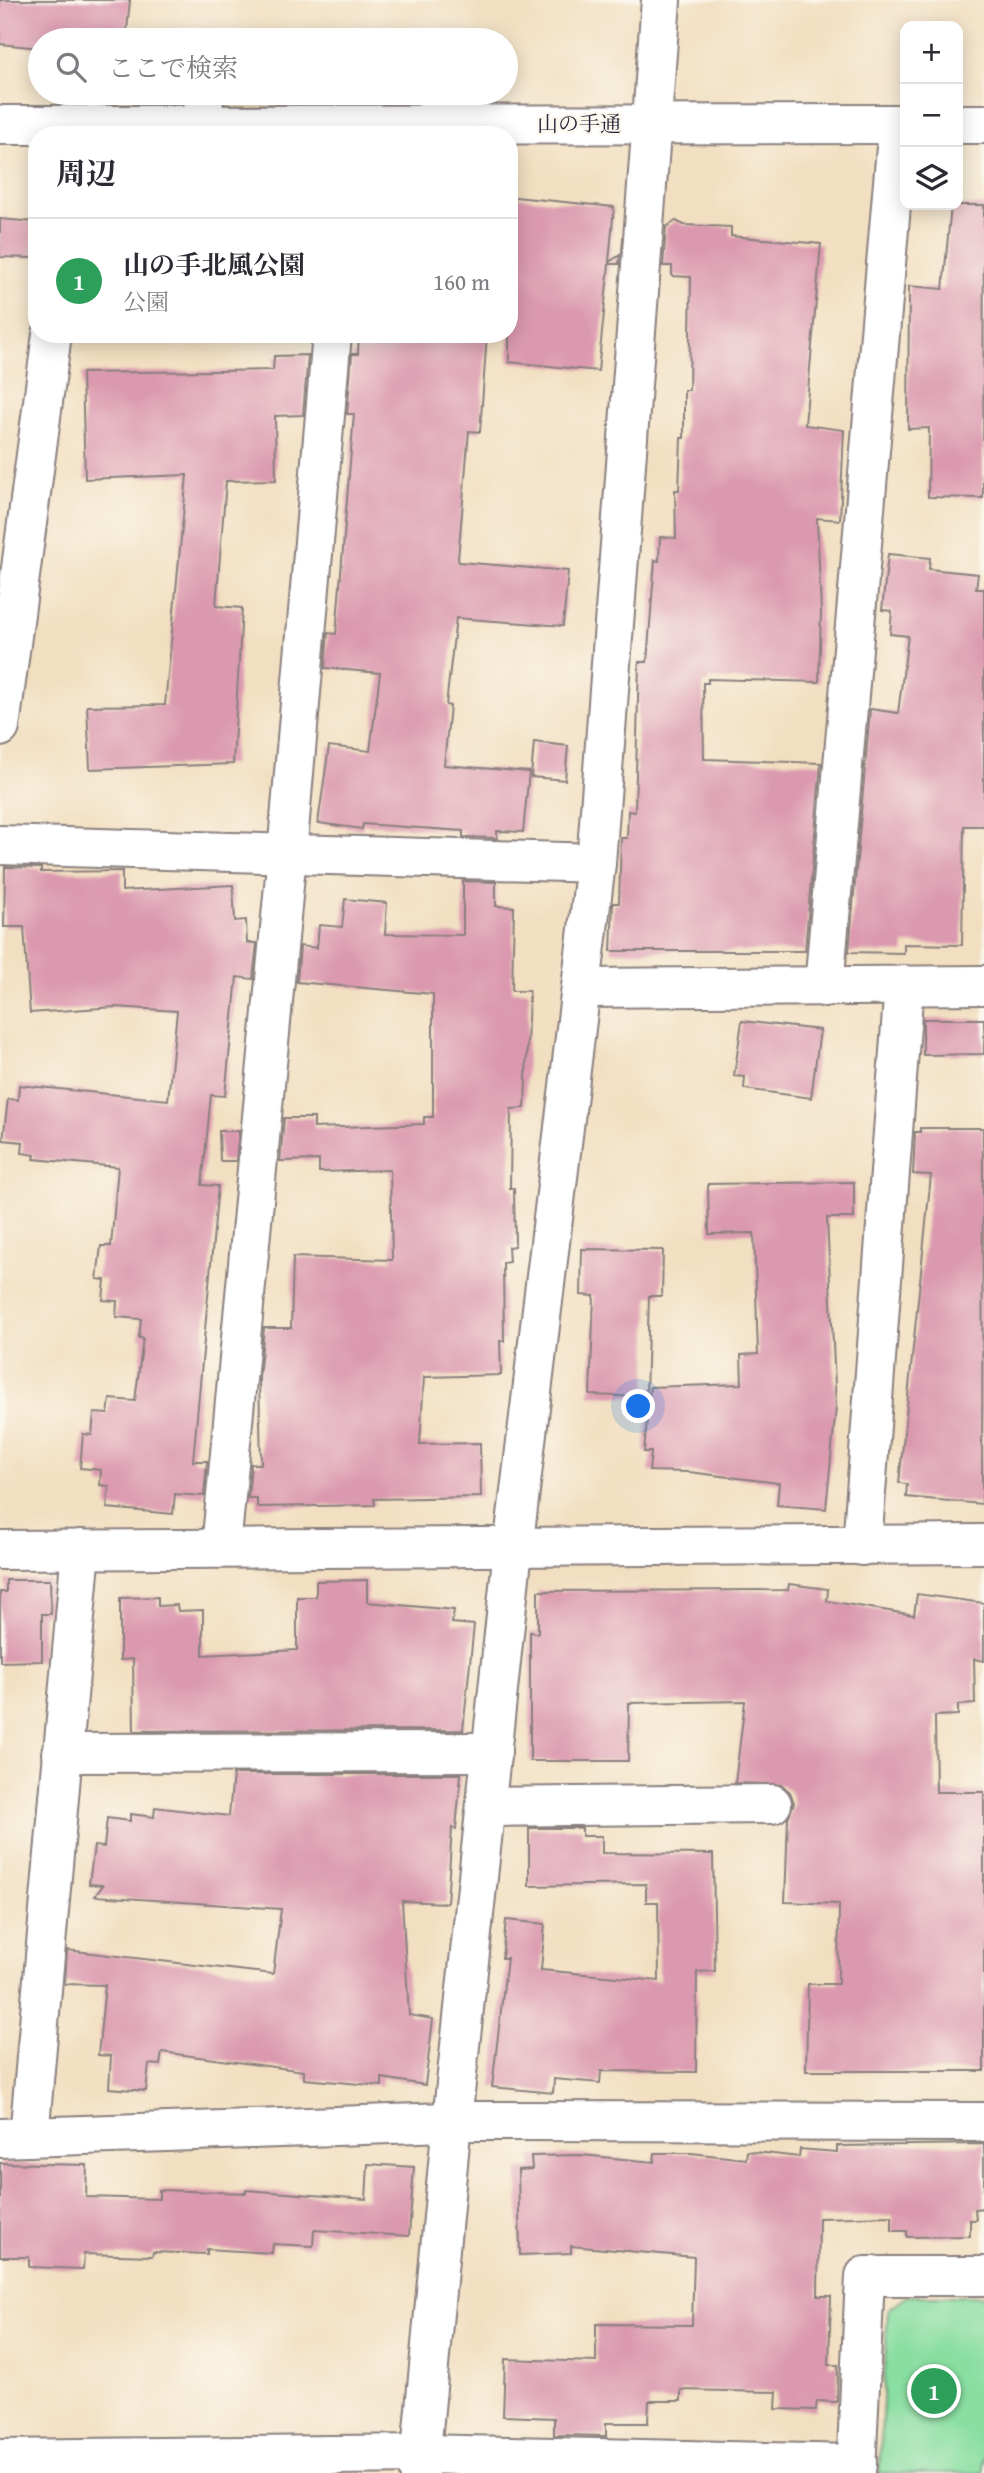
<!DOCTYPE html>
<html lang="ja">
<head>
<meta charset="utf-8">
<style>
  body { margin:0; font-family:"Gentium Book Plus","Noto Serif JP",serif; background:#f2f2f3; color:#2b2b33 }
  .controls { position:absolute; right:21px; top:21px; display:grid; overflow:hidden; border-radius:14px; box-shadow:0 4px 18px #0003 }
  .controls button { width:63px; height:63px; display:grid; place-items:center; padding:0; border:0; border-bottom:2px solid #e1e1e2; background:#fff; color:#2b2b33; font:35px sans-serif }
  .you { position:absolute; left:639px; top:1407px; width:24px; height:24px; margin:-18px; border:5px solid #fff; border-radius:50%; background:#1a73e8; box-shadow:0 0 0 10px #1a73e833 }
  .badge { display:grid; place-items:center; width:46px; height:46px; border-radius:50%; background:#2563eb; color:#fff; font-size:23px; font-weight:700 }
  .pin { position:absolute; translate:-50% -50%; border:4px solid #fff; box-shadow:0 2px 7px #0006 }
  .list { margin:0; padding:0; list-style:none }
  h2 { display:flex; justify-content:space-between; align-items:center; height:91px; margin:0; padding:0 28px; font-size:30px }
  h2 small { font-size:23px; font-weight:400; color:#7c7c81 }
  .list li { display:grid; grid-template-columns:46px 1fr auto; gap:21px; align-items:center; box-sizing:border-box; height:126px; padding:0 28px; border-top:2px solid #e1e1e2 }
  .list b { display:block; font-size:26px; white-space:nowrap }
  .list p { margin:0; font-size:23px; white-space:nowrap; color:#7c7c81 }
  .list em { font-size:23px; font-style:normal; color:#7c7c81 }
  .icon { flex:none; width:38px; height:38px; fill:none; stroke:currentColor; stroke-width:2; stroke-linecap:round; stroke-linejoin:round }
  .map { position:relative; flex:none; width:984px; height:2473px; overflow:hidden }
  .search { position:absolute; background:#fff; box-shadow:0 4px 18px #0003; left:28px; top:28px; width:490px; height:77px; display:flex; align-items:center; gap:18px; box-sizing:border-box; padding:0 24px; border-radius:38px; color:#7c7c81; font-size:26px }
  .panel { position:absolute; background:#fff; box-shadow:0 4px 18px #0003; left:28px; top:126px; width:490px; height:217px; border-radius:28px }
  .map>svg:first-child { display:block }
  .green { fill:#89dea1; stroke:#56806e; stroke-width:2 }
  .building { fill:#db99af }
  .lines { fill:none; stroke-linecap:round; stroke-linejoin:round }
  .minor-casing { stroke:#8a807e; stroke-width:42 }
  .major-casing { stroke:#8a807e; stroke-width:42 }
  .minor { stroke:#fff; stroke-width:38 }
  .major { stroke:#fff; stroke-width:38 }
  .labels { text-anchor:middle; stroke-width:5; stroke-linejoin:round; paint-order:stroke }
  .street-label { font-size:21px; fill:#22223b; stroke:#fbf7ec }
</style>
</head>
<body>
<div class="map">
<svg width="984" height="2473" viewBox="0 0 984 2473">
  <rect width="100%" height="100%" fill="#fbf7ec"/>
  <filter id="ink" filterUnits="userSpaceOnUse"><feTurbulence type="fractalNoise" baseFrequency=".0143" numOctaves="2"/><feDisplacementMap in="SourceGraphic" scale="14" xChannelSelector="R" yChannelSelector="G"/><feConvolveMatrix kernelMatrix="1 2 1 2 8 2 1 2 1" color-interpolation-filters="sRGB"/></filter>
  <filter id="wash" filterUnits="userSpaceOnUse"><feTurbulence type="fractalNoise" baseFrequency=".00686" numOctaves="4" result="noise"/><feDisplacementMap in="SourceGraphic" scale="28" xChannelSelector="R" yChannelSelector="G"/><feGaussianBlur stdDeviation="1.57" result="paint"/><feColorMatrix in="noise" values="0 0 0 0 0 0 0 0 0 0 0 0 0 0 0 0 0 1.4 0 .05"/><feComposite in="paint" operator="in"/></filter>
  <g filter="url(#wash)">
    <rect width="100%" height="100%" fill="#f2dfc1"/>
    <polygon class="green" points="907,2296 984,2296 984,2473 879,2473 888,2309"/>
    <g id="blocks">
      <g class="building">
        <polygon points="0,0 130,0 126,40 40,40 40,48 0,44"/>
        <polygon points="515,197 614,207 609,262 620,255 619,264 609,264 598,371 509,362 509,257"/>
        <polygon points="951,205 984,205 983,498 928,497 929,428 908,429 909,286 943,289"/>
        <polygon points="0,219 35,222 32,258 0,257"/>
        <polygon points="676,221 684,225 731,227 731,236 821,244 805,425 844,430 840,520 817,518 821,612 819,682 708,679 708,683 703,683 704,759 821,763 805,951 611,951 613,903 619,903 621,838 627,838 628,811 635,812 639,662 647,662 655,560 659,561 660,537 676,538 675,490 679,490 681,438 684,438 684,390 689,390 691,277 672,276 672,266 663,266 666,227"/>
        <polygon points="359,334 487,334 480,432 469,431 458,559 459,562 568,571 563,626 456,618 446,705 450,706 444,765 529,772 523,832 497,831 497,838 463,837 463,831 363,824 362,829 318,823 329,746 370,751 380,673 325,668 328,633 336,634 354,414 347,414 352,354 358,354"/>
        <polygon points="308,355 303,415 275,416 276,480 226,481 216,606 242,608 233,764 90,769 87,706 165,705 187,475 85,479 82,373 273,370 274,356"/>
        <polygon points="888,554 930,558 929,569 978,574 976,589 984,589 984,826 964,826 962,945 904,944 904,953 849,952 870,709 898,713 908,636 890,634 892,611 882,610"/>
        <polygon points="534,742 568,746 565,780 531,777"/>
        <polygon points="5,867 41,868 41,872 122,871 122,891 233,885 235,921 246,920 247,943 257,943 253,979 237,977 225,1096 211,1095 202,1185 218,1186 193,1461 207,1461 204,1496 175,1494 173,1514 107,1508 109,1486 100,1485 101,1470 80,1468 83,1434 92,1435 94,1413 108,1414 110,1399 135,1401 143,1338 139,1338 141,1319 116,1317 117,1301 103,1300 105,1280 97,1279 101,1246 111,1246 118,1167 34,1159 35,1155 22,1153 23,1142 3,1140 8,1099 18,1100 19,1085 168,1100 177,1011 115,1007 30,1013 24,927 4,927"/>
        <polygon points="463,881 496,882 496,906 514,907 512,991 529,991 525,1108 511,1109 510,1188 514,1188 515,1246 508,1247 509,1262 503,1263 504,1341 500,1341 501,1375 424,1377 420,1444 480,1443 481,1497 374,1499 375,1505 257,1507 257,1498 248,1498 251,1464 261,1464 259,1378 264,1328 291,1328 293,1257 392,1260 390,1170 319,1172 319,1160 280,1161 284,1118 314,1118 314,1128 424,1124 424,1117 433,1117 433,994 297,982 300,946 317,948 319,925 342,927 345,899 387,903 385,934 463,935"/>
        <polygon points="923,1019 984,1019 984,1054 923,1055"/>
        <polygon points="742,1021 820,1030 811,1098 744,1089 745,1077 734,1076"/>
        <polygon points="920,1128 983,1128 982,1504 906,1497 907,1484 899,1483 931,1175 913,1174 915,1132 920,1132"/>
        <polygon points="219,1131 239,1131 236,1161 220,1161"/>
        <polygon points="854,1182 854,1218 827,1218 836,1407 826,1509 777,1505 779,1483 689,1472 649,1471 651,1452 644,1452 650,1387 742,1384 741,1355 758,1354 754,1233 709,1234 708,1184"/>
        <polygon points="582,1249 663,1250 662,1296 649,1296 646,1397 590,1395 594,1296 581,1295"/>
        <polygon points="6,1580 50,1580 51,1614 42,1614 42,1661 0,1662 0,1592 6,1592"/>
        <polygon points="367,1580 367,1602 454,1610 452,1623 474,1625 463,1730 134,1731 133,1659 120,1660 120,1598 158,1597 158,1606 177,1605 178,1611 203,1610 203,1655 297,1650 297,1597 316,1597 316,1581"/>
        <polygon points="789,1584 828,1589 827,1601 914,1615 917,1594 984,1603 984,1661 974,1659 975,1704 958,1705 958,1715 935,1716 936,1792 984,1792 984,2071 806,2071 808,1984 838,1984 839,1904 785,1902 788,1818 794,1803 790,1792 782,1785 735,1783 745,1701 629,1703 628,1761 530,1761 530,1632 538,1633 538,1591 788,1590"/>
        <polygon points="233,1774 461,1774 456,1829 452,1828 447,1903 402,1901 409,2015 433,2019 425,2085 382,2078 382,2086 304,2079 304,2071 162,2052 160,2065 149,2064 146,2091 109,2088 111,2056 98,2055 105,1985 65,1984 67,1950 273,1974 281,1909 95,1896 103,1885 89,1884 94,1846 104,1847 107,1818 130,1821 130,1814 154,1817 155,1807 229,1816"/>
        <polygon points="529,1828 582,1828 582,1836 602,1836 602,1853 713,1854 715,1971 697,1972 696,2072 601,2071 600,2083 554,2079 553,2093 492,2087 507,1958 502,1958 506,1920 545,1924 541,1970 659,1981 658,1902 646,1902 646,1884 529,1886"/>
        <polygon points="984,2144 984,2208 975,2209 976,2220 970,2220 970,2236 907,2237 907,2231 892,2231 892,2216 819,2218 818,2296 831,2296 829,2365 838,2365 837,2402 817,2401 816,2410 776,2409 777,2392 681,2390 681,2401 649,2401 648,2423 606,2423 606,2436 554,2435 554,2418 503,2416 505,2359 596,2362 596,2324 692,2325 694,2257 571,2246 571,2253 520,2255 518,2170 532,2169 531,2156 581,2155 654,2162 655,2153 691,2153 746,2159 747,2151 799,2157 800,2149 837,2152 837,2146"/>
        <polygon points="0,2163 87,2165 86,2197 159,2199 159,2190 246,2193 246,2190 366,2199 368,2164 414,2167 409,2236 314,2230 313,2246 273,2244 272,2253 207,2249 207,2254 153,2252 152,2256 84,2254 83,2269 29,2267 29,2257 0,2257"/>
      </g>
    </g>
  </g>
  <g filter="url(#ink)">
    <use href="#blocks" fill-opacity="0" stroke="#8a807e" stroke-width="2"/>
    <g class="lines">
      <defs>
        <g id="minor">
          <polyline points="437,124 438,93"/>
          <polyline points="203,125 204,93"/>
          <polyline points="0,727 52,334"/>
          <polyline points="0,845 596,863"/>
          <polyline points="824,987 898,124"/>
          <polyline points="582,988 984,985"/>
          <polyline points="862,1546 904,985"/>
          <polyline points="221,1548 287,854 332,334"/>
          <polyline points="0,1550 984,1544"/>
          <polyline points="62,1753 492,1752"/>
          <polyline points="486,1807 772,1804"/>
          <polyline points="29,2137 81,1549"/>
          <polyline points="0,2138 474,2121 984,2122"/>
          <polyline points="0,2459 421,2454 857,2464"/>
          <polyline points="419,2473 452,2121 513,1549 596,863 661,0"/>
          <polyline points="856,2473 865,2276 984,2276"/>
        </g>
        <g id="major">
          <polyline points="958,124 984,124"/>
          <polyline points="0,125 905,124"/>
        </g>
      </defs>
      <use href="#minor" class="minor-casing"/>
      <use href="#major" class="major-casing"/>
      <use href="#minor" class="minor"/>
      <use href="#major" class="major"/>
    </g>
  </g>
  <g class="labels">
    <g class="street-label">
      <text x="579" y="131">山の手通</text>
    </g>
  </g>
</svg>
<div class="controls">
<button>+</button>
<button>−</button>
<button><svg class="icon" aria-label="layers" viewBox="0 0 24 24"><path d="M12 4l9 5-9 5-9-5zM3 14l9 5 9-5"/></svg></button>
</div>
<div class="you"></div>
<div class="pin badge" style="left:934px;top:2391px;background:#2e9e5b">1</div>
<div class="search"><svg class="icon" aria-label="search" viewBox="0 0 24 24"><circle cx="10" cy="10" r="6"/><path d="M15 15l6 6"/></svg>ここで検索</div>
<section class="panel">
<h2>周辺<small></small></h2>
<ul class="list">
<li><span class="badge" style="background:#2e9e5b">1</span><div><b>山の手北風公園</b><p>公園</p></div><em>160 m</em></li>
</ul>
</section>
</div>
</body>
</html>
